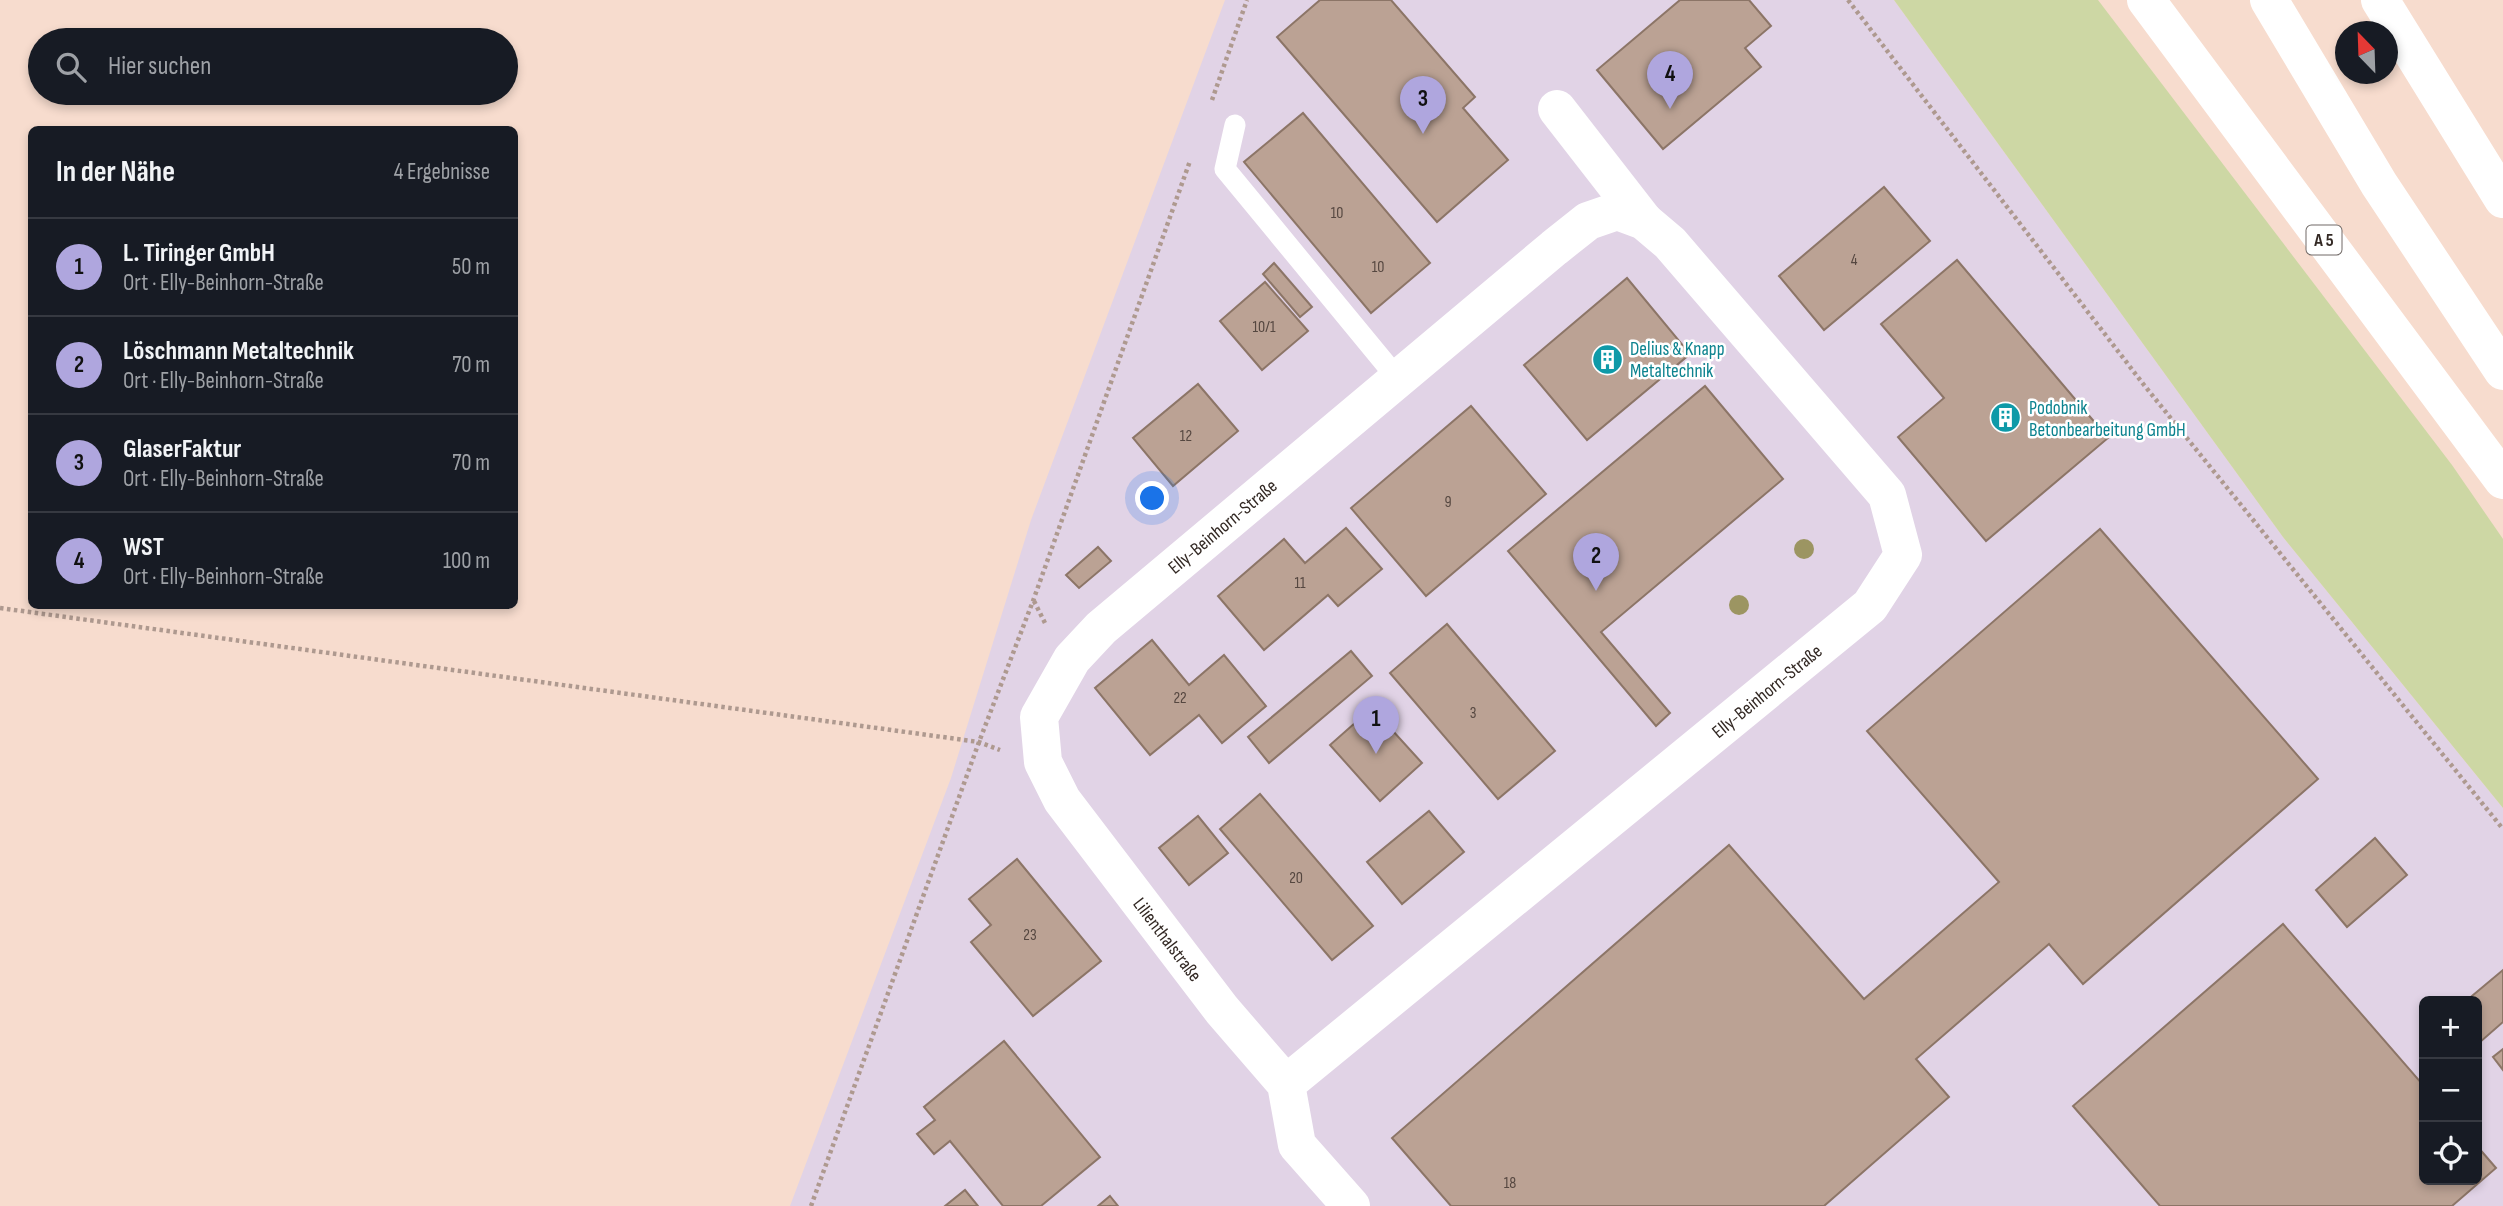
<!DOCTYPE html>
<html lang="de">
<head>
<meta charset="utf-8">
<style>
  body { margin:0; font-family:"Sofia Sans Condensed",sans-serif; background:#20242c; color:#f1f3f6 }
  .controls { position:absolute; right:21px; bottom:21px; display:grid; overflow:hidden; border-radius:10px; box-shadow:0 4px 10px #0003 }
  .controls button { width:63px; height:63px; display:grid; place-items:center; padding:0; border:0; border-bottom:2px solid #363941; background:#171b24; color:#f1f3f6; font:35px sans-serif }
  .compass { position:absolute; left:2335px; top:21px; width:63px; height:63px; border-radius:50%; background:#171b24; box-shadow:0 4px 10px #0003; rotate:337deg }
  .you { position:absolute; left:1153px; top:499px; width:24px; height:24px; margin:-18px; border:5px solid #fff; border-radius:50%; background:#1a73e8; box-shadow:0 0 0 10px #1a73e833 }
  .badge { display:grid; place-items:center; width:46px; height:46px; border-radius:50%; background:#afa6de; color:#111; font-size:23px; font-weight:700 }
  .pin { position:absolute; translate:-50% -58px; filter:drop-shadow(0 2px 4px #0008) }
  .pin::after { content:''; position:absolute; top:37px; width:24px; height:21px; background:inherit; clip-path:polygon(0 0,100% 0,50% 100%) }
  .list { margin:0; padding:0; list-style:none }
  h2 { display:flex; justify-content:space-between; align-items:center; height:91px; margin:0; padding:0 28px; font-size:30px }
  h2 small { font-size:23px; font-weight:400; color:#9ea1a6 }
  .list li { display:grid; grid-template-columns:46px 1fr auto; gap:21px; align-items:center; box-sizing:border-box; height:98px; padding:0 28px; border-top:2px solid #363941 }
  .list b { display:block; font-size:26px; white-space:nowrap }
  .list p { margin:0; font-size:23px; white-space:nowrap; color:#9ea1a6 }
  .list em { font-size:23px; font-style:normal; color:#9ea1a6 }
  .icon { flex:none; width:38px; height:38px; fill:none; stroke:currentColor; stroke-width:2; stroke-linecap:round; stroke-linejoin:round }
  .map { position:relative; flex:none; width:2503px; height:1206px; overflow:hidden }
  .search { position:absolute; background:#171b24; box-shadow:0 4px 10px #0003; left:28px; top:28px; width:490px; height:77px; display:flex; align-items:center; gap:18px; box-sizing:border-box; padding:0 24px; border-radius:38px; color:#9ea1a6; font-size:26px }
  .panel { position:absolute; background:#171b24; box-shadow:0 4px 10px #0003; left:28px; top:126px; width:490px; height:483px; border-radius:10px }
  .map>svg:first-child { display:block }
  .commercial { fill:#e1d3e6; fill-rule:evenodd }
  .green { fill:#cdd7a4 }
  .building { fill:#bba294; stroke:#8c7567; stroke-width:2 }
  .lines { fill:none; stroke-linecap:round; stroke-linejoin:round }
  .path { stroke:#ae998f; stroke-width:4.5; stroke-dasharray:3.5 3.5; stroke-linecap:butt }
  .service { stroke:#fff; stroke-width:21 }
  .minor { stroke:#fff; stroke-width:38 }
  .motorway { stroke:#fff; stroke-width:38 }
  .tree { fill:#9c9562 }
  .labels { text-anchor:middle; stroke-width:5; stroke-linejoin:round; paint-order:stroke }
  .number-label { font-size:16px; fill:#554740 }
  .shield { fill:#fff; stroke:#706966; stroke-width:2 }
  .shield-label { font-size:18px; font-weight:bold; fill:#332924 }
  .culture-label { font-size:19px; fill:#0d838f; stroke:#fff; text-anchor:start }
  .street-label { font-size:19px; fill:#332924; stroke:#fff }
</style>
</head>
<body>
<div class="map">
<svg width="2503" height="1206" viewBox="0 0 2503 1206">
  <rect width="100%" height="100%" fill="#f7dcce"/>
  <path class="commercial" d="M 1225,0 L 1894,0 L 2283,537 L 2503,808 L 2503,1206 L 790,1206 L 951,778 L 1031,520 ZM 2424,1001 L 2477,1001 L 2477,1180 L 2424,1180 Z"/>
  <polygon class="green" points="1894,0 2098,0 2452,465 2503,539 2503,808 2283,537"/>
  <g class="building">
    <polygon points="1320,0 1391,0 1475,97 1463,108 1508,160 1437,222 1277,37"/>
    <polygon points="1680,0 1749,0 1771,26 1745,48 1761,67 1663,149 1597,70"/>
    <polygon points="1303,113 1430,263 1371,313 1244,162"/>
    <polygon points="1884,187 1930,241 1824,330 1779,276"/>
    <polygon points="1957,260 2108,438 1986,541 1898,437 1944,398 1881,324"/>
    <polygon points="1274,263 1312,307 1300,317 1263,274"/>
    <polygon points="1627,278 1690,354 1587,440 1524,365"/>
    <polygon points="1265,282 1308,331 1262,370 1220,321"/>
    <polygon points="1198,384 1238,431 1173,486 1133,438"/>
    <polygon points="1705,386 1783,479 1601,632 1670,713 1656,726 1508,551"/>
    <polygon points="1471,406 1546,494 1426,596 1351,508"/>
    <polygon points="1346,528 1382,569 1338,606 1328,595 1264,650 1218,596 1284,539 1305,563"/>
    <polygon points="2100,529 2318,779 2083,984 2049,944 1916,1059 1949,1097 1824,1206 1451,1206 1392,1138 1729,845 1864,999 1999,882 1867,731"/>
    <polygon points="1098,547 1111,561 1079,588 1066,575"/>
    <polygon points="1447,624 1555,751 1498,799 1390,673"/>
    <polygon points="1152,640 1189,685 1224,655 1266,706 1222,743 1199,715 1150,755 1095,688"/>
    <polygon points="1351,651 1372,676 1269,763 1248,737"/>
    <polygon points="1372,708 1422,763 1380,801 1330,745"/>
    <polygon points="1260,794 1373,926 1332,960 1220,829"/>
    <polygon points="1429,811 1464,852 1402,904 1367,862"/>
    <polygon points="1198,816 1228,853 1189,885 1159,848"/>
    <polygon points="2375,838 2407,875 2347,927 2316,890"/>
    <polygon points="1017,859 1101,961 1033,1016 971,942 991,925 969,899"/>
    <polygon points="2283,924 2424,1086 2424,1180 2477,1180 2477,1146 2496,1168 2452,1206 2160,1206 2073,1106"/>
    <polygon points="2503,970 2503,1022 2479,1043 2477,1039 2477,1001 2466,1001"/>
    <polygon points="1004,1041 1100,1157 1041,1206 1003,1206 950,1141 934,1154 917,1134 935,1120 924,1107"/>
    <polygon points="2503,1049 2503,1070 2493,1057"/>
    <polygon points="965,1190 978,1206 945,1206"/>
    <polygon points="1110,1196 1118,1206 1098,1206"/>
  </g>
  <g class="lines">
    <g class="path">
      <polyline points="1848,0 2144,385 2503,829"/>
      <polyline points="1212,100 1247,0"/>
      <polyline points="1034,601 1046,625"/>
      <polyline points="0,608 979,742 1000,750"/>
      <polyline points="811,1206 979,742 1033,601 1190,161"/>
    </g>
    <polyline class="service" points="1235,125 1225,169 1398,379"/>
    <g class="minor">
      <polyline points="1557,109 1644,221"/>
      <path id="s1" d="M 1286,1084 L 1870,606 L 1903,555 L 1887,495 L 1670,243 L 1644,221 L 1617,211 L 1588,221 L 1554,248 L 1101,628 L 1072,659 L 1039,717 L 1043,762 L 1062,800 L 1222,1010 L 1286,1084 L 1297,1145 L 1351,1206"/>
    </g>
    <g class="motorway">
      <polyline points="2146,0 2503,480"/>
      <polyline points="2269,0 2379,184 2503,371"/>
      <polyline points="2380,0 2503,199"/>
    </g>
  </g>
  <g class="tree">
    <circle cx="1804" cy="549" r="10"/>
    <circle cx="1739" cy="605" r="10"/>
  </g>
  <defs>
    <symbol id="building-disc" viewBox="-11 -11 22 22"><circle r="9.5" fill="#0f9aa8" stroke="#fff"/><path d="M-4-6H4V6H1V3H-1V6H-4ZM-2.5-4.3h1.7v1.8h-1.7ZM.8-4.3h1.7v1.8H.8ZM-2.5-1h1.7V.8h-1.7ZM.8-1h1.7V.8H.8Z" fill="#fff"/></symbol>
  </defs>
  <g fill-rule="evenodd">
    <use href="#building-disc" x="1590" y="342" width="35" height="35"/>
    <use href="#building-disc" x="1988" y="400" width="35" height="35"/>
  </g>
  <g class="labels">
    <g class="number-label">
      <text x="1337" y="218">10</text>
      <text x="1854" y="265">4</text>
      <text x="1378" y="272">10</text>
      <text x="1264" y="332">10/1</text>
      <text x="1186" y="441">12</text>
      <text x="1448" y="507">9</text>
      <text x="1300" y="588">11</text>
      <text x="1180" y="703">22</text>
      <text x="1473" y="718">3</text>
      <text x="1296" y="883">20</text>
      <text x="1030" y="940">23</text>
      <text x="1510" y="1188">18</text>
    </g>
    <rect class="shield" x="2306.5" y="225.5" width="35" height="29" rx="5"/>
    <g class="shield-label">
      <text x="2324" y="246">A 5</text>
    </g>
    <g class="culture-label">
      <text x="1630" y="355">Delius &amp; Knapp<tspan x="1630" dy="22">Metaltechnik</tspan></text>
      <text x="2029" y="414">Podobnik<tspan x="2029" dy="22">Betonbearbeitung GmbH</tspan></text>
    </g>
    <g class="street-label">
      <text transform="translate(1222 526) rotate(-40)" y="7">Elly-Beinhorn-Straße</text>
      <text dy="7" stroke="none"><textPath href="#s1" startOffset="621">Elly-Beinhorn-Straße</textPath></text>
      <text dy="7" stroke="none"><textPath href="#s1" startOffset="2310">Lilienthalstraße</textPath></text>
    </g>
  </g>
</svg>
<div class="controls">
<button>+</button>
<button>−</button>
<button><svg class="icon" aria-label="locate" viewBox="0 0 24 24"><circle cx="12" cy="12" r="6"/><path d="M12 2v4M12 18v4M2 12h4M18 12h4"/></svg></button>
</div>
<svg class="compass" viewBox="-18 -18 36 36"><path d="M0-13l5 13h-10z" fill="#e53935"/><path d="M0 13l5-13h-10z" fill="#9ea1a6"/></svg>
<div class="you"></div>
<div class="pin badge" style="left:1376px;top:754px">1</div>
<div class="pin badge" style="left:1596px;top:591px">2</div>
<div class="pin badge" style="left:1423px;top:134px">3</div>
<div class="pin badge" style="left:1670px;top:109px">4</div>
<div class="search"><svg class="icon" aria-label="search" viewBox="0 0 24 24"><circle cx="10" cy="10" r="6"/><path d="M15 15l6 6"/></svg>Hier suchen</div>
<section class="panel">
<h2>In der Nähe<small>4 Ergebnisse</small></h2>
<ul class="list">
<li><span class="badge">1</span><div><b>L. Tiringer GmbH</b><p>Ort · Elly-Beinhorn-Straße</p></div><em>50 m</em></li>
<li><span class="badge">2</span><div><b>Löschmann Metaltechnik</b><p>Ort · Elly-Beinhorn-Straße</p></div><em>70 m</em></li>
<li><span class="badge">3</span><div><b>GlaserFaktur</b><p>Ort · Elly-Beinhorn-Straße</p></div><em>70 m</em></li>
<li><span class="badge">4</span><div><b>WST</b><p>Ort · Elly-Beinhorn-Straße</p></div><em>100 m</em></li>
</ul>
</section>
</div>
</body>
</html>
